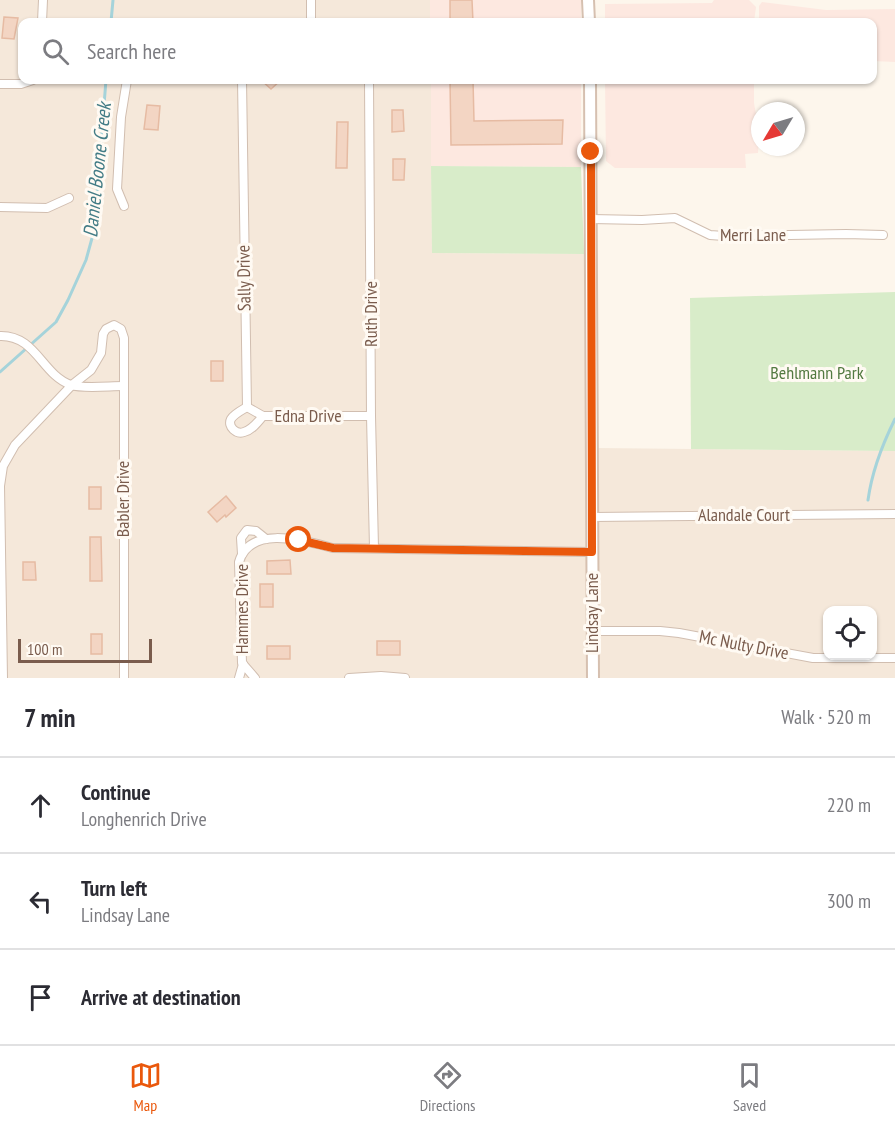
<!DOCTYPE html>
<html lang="en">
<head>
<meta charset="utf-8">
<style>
  body { margin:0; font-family:"PT Sans Narrow",sans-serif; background:#f2f2f3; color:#2b2b33 }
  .controls { position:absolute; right:18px; bottom:18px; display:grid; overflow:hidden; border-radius:12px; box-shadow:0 2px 4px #0004 }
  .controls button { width:54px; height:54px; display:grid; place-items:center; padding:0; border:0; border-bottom:2px solid #e1e1e2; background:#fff; color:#2b2b33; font:30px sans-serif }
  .compass { position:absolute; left:751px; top:102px; width:54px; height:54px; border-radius:50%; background:#fff; box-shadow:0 2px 4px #0004; rotate:232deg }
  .scale { position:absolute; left:18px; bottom:15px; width:134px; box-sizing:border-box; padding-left:6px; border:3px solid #7a5c4d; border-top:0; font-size:16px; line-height:21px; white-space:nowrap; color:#7a5c4d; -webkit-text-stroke:4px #fffaf3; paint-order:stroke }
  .stop { position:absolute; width:18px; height:18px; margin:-14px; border:4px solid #ea580c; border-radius:50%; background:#fff }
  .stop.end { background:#ea580c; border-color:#fff; box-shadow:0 2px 6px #0008 }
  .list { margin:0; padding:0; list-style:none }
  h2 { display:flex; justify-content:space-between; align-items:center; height:78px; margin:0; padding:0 24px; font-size:26px }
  h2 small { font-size:20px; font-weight:400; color:#7c7c81 }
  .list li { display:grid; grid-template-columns:39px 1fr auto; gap:18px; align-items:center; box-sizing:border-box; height:96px; padding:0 24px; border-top:2px solid #e1e1e2 }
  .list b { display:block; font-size:22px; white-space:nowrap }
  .list p { margin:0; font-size:20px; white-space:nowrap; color:#7c7c81 }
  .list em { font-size:20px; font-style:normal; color:#7c7c81 }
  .icon { flex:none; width:33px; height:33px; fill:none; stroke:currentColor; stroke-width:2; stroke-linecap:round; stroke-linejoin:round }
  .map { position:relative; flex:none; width:895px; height:678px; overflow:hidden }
  .search { position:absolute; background:#fff; box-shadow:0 2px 4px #0004; left:18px; right:18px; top:18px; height:66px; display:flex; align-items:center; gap:15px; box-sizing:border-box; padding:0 21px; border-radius:12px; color:#7c7c81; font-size:22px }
  .sheet { height:366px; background:#fff }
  nav { display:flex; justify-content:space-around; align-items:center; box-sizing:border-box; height:84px; border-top:2px solid #e1e1e2; background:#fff; font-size:16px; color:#7c7c81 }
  nav a { display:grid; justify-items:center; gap:3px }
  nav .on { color:#ea580c }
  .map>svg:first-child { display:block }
  .residential { fill:#f5e8da; fill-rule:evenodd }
  .commercial { fill:#fde8e0 }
  .green { fill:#d8ecc9 }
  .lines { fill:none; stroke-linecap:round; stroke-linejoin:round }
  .stream { stroke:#a5d3da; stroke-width:3 }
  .building { fill:#f3d5c3; stroke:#e6bba3; stroke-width:1.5 }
  .street-casing { stroke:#d1beb0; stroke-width:10 }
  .secondary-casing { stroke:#d6c0b0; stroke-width:14 }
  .street { stroke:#fff; stroke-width:8 }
  .secondary { stroke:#fff; stroke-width:10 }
  .route { stroke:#ea580c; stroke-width:8 }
  .labels { text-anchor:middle; stroke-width:6; stroke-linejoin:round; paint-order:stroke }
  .street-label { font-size:18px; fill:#7a5c4d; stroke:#fffaf3 }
  .park-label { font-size:18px; fill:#537a41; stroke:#fffaf3 }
  .water-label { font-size:20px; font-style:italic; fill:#437c86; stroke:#fffaf3 }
</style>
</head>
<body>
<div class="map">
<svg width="895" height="678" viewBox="0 0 895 678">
  <rect width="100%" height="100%" fill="#fdf6ec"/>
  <g class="residential">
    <polygon points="0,0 430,0 430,22 22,22 22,80 431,80 432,253 584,254 588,678 0,678"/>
    <path d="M 597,448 L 895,451 L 895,678 L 599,678 ZM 828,610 L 872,610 L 872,656 L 828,656 Z"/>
  </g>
  <g class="commercial">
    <rect x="430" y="0" width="151" height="22"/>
    <polygon points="714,0 749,0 756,7 754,22 605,22 605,4 712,3"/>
    <polygon points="762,2 826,10 895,9 895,62 873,61 872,22 759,22 759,6"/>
    <polygon points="431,80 581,80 581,167 431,166"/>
    <polygon points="605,80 754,80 754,103 759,132 758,153 745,154 746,168 615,168 606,161"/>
  </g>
  <g class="green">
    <polygon points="431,166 581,167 584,254 432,253"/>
    <polygon points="895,292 895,451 691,449 690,298"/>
  </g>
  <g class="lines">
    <g class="stream">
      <polyline points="111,22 113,0"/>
      <polyline points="0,372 56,322 68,300 86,260 94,231 106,80"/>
      <path d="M 868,500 C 872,471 882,445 895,419"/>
    </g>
  </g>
  <g class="building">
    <polygon points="450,0 472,0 473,22 450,22"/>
    <polygon points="4,17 18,18 14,39 2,38"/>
    <polygon points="261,80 281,80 271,89"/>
    <polygon points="450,80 473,80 474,121 563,120 562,144 451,145"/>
    <polygon points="147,105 160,106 158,130 144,129"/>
    <polygon points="392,110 403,110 404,131 392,132"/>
    <polygon points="337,122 348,122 347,168 336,168"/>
    <polygon points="393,159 405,159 404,180 393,180"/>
    <rect x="211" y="361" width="12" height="20"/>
    <rect x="89" y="487" width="12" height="22"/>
    <polygon points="226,496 236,508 226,517 225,515 217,522 208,512"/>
    <polygon points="90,537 101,537 102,581 90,581"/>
    <polygon points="290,560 291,574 267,574 267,561"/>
    <polygon points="23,562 35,562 36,580 23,580"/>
    <rect x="260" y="584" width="13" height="23"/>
    <rect x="91" y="634" width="11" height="20"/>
    <rect x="377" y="641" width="23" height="14"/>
    <rect x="267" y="646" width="23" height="13"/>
  </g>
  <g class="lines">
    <defs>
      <g id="street">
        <polyline points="42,22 43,0"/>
        <polyline points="311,22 311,0"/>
        <polyline points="242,80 247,407"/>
        <polyline points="369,80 371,416 374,548"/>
        <polyline points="0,84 21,84 33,80"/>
        <polyline points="124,206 117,189 121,117 127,80"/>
        <polyline points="0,207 47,208 69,198"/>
        <polyline points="591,219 642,220 675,218 710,235 724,236 846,234 883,235"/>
        <path d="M 0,336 C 36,335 42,375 71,385 C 83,389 109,386 123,386"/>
        <polyline points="247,407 263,416 371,416"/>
        <path d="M 247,407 C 242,410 234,414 231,419 C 227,427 237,435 244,432 C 252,430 258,422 263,416"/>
        <polyline points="592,517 895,514"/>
        <polyline points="242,554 241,538 247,530 256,531 266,539"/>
        <polyline points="592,631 660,631 679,633 813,658 895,658"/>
        <polyline points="3,678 0,486 3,466 15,445 72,385 91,370 101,353 103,334 106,329 114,325 121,329 124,338 124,678"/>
        <polyline points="239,678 243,664"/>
        <path d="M 255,678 L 242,663 L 239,562 C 250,524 305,541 333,548 L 592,552"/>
        <polyline points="349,678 381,676 405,678"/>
      </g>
      <g id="secondary">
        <polyline points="588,0 589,22"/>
        <polyline points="590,80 593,678"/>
      </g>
    </defs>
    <use href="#street" class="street-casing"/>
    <use href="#secondary" class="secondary-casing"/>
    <use href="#street" class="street"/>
    <use href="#secondary" class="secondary"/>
  </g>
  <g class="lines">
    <polyline class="route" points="299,540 333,548 592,552 591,152"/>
  </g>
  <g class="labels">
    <g class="street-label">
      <text x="753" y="241">Merri Lane</text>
      <text transform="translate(244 278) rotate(-91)" y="6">Sally Drive</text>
      <text transform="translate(371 314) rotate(-90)" y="6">Ruth Drive</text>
      <text x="308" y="422">Edna Drive</text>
      <text transform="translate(123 499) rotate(-90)" y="6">Babler Drive</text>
      <text x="744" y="521">Alandale Court</text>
      <text transform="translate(242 609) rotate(-90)" y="6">Hammes Drive</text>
      <text transform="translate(592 613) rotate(-90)" y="6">Lindsay Lane</text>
      <text transform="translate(744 645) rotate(11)" y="6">Mc Nulty Drive</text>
    </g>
    <g class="park-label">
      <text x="817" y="379">Behlmann Park</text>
    </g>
    <g class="water-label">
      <text transform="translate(97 170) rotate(-84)" y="7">Daniel Boone Creek</text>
    </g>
  </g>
</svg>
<div class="controls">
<button><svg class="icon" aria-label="locate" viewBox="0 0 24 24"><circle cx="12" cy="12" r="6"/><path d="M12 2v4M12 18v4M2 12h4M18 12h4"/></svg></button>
</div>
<svg class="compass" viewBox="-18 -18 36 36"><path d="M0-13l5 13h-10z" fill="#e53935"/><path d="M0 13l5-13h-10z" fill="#7c7c81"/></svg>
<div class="scale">100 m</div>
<div class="stop" style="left:299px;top:540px"></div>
<div class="stop end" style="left:591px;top:152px"></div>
<div class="search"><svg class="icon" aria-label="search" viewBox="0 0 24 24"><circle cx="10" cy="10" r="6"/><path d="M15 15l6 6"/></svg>Search here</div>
</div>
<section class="sheet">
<h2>7 min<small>Walk · 520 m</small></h2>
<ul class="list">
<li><svg class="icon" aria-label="ahead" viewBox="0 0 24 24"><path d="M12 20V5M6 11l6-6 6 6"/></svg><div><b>Continue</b><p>Longhenrich Drive</p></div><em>220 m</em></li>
<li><svg class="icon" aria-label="left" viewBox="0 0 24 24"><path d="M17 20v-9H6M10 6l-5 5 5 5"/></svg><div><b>Turn left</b><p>Lindsay Lane</p></div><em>300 m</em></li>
<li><svg class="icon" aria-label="arrive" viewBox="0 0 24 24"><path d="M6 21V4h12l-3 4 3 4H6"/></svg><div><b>Arrive at destination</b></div></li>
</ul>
</section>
<nav>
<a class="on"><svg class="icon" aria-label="map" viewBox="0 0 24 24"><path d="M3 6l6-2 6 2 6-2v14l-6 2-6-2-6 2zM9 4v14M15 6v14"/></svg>Map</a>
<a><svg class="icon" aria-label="directions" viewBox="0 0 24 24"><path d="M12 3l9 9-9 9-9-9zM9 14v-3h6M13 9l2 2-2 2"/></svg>Directions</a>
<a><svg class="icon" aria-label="saved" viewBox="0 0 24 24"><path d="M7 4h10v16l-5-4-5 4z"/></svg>Saved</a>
</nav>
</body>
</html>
